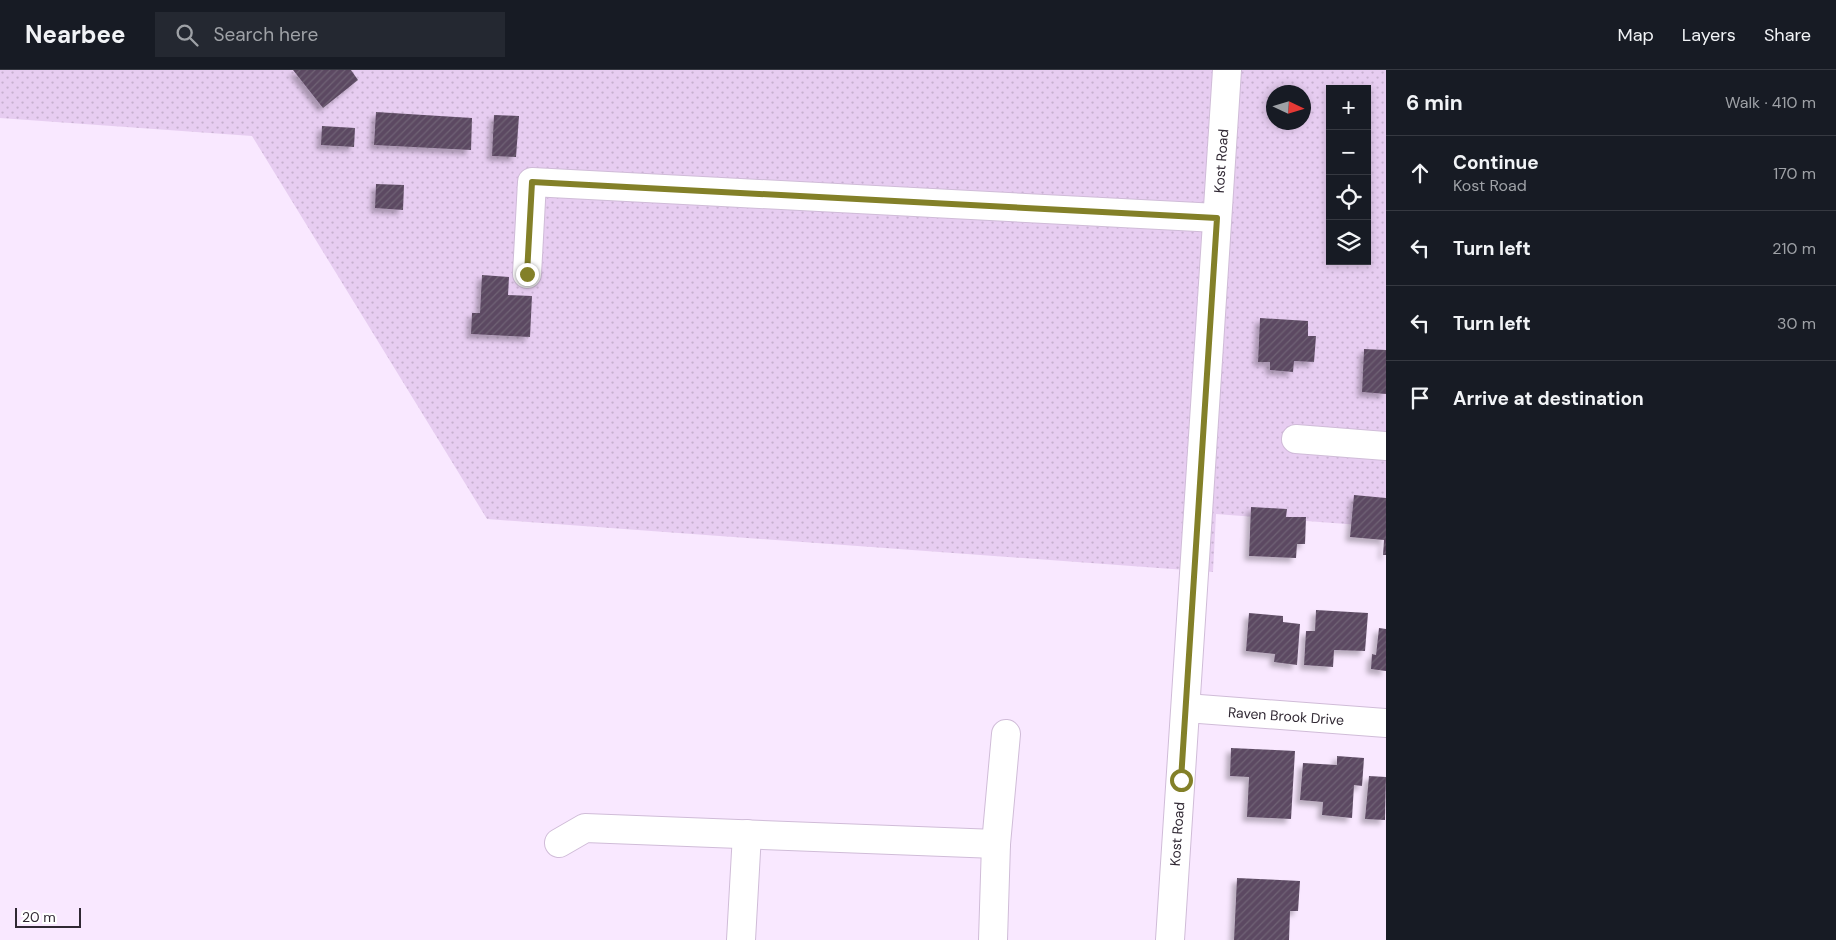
<!DOCTYPE html>
<html lang="en">
<head>
<meta charset="utf-8">
<style>
  body { margin:0; font-family:"DM Sans",sans-serif; background:#242831; color:#f1f3f6 }
  .controls { position:absolute; right:15px; top:15px; display:grid; overflow:hidden; border-radius:0px; box-shadow:0 2px 8px #0003 }
  .controls button { width:45px; height:45px; display:grid; place-items:center; padding:0; border:0; border-bottom:1px solid #363941; background:#171b24; color:#f1f3f6; font:25px sans-serif }
  .compass { position:absolute; left:1266px; top:15px; width:45px; height:45px; border-radius:50%; background:#171b24; box-shadow:0 2px 8px #0003; rotate:94deg }
  .scale { position:absolute; left:15px; bottom:12px; width:66px; box-sizing:border-box; padding-left:5px; border:2px solid #302833; border-top:0; font-size:14px; line-height:18px; white-space:nowrap; color:#302833; -webkit-text-stroke:4px #fff; paint-order:stroke }
  .stop { position:absolute; width:15px; height:15px; margin:-11px; border:4px solid #838028; border-radius:50%; background:#fff }
  .stop.end { background:#838028; border-color:#fff; box-shadow:0 1px 5px #0008 }
  .list { margin:0; padding:0; list-style:none }
  h2 { display:flex; justify-content:space-between; align-items:center; height:65px; margin:0; padding:0 20px; font-size:21px }
  h2 small { font-size:16px; font-weight:400; color:#9ea1a6 }
  .list li { display:grid; grid-template-columns:32px 1fr auto; gap:15px; align-items:center; box-sizing:border-box; height:75px; padding:0 20px; border-top:1px solid #363941 }
  .list b { display:block; font-size:19px; white-space:nowrap }
  .list p { margin:0; font-size:16px; white-space:nowrap; color:#9ea1a6 }
  .list em { font-size:16px; font-style:normal; color:#9ea1a6 }
  .icon { flex:none; width:28px; height:28px; fill:none; stroke:currentColor; stroke-width:2; stroke-linecap:round; stroke-linejoin:round }
  .map { position:relative; flex:none; width:1386px; height:870px; overflow:hidden }
  header { display:flex; align-items:center; gap:30px; box-sizing:border-box; height:70px; padding:0 25px; background:#171b24; border-bottom:1px solid #363941 }
  header strong { font-size:24px }
  nav { display:flex; gap:28px; margin-inline-start:auto; font-size:18px }
  .search { width:350px; height:45px; background:#242831; display:flex; align-items:center; gap:12px; box-sizing:border-box; padding:0 18px; border-radius:0px; color:#9ea1a6; font-size:19px }
  main { display:flex }
  aside { flex:1; background:#171b24 }
  .map>svg:first-child { display:block }
  .grass { fill:url(#grass-dots); fill-rule:evenodd }
  .building { fill:url(#building-hatch); filter:url(#shadow) }
  .lines { fill:none; stroke-linecap:round; stroke-linejoin:round }
  .minor-casing { stroke:#d0bcd8; stroke-width:30 }
  .minor { stroke:#fff; stroke-width:28 }
  .route { stroke:#838028; stroke-width:6 }
  .labels { text-anchor:middle; stroke-width:5; stroke-linejoin:round; paint-order:stroke }
  .street-label { font-size:14px; fill:#302833; stroke:#fff }
</style>
</head>
<body>
<header>
<strong>Nearbee</strong>
<div class="search"><svg class="icon" aria-label="search" viewBox="0 0 24 24"><circle cx="10" cy="10" r="6"/><path d="M15 15l6 6"/></svg>Search here</div>
<nav><a>Map</a><a>Layers</a><a>Share</a></nav>
</header>
<main>
<div class="map">
<svg width="1386" height="870" viewBox="0 0 1386 870">
  <defs>
    <pattern id="grass-dots" width="8" height="8" patternUnits="userSpaceOnUse" patternTransform="scale(1.25)"><rect width="8" height="8" fill="#e7cdf1"/><path d="M2 2h.1M6 6h.1" fill="none" stroke="#c6b0cf" stroke-width="1.8" stroke-linecap="round"/></pattern>
    <pattern id="building-hatch" width="6" height="6" patternUnits="userSpaceOnUse" patternTransform="scale(1.25)"><rect width="6" height="6" fill="#5c4a62"/><path d="M-1 1l2-2M0 6l6-6M5 7l2-2" fill="none" stroke="#706175"/></pattern>
    <filter id="shadow"><feDropShadow dx="-4.5" dy="4.5" stdDeviation="2.5" flood-color="#0004"/></filter>
  </defs>
  <rect width="100%" height="100%" fill="#f9e8ff"/>
  <path class="grass" d="M 0,0 L 1386,0 L 1386,457 L 1216,444 L 1213,502 L 487,449 L 252,66 L 0,48 ZM 1330,19 L 1367,19 L 1367,191 L 1330,191 ZM 1274,22 L 1304,22 L 1304,52 L 1274,52 Z"/>
  <g class="building">
    <polygon points="293,0 351,0 358,10 323,38"/>
    <polygon points="376,42 472,48 471,80 374,75"/>
    <polygon points="494,45 519,46 516,87 492,86"/>
    <polygon points="322,56 355,58 354,77 321,75"/>
    <polygon points="376,114 404,115 403,140 375,138"/>
    <polygon points="482,205 509,207 508,225 532,226 530,267 471,264 472,243 480,243"/>
    <polygon points="1260,248 1308,251 1308,266 1316,266 1314,292 1294,291 1293,302 1270,300 1270,292 1258,292"/>
    <polygon points="1364,279 1386,280 1386,324 1362,322"/>
    <polygon points="1354,425 1386,428 1386,485 1383,485 1384,470 1350,467"/>
    <polygon points="1251,437 1287,439 1286,447 1306,447 1305,474 1297,474 1296,488 1249,486"/>
    <polygon points="1316,540 1368,543 1365,581 1334,580 1333,597 1304,595 1306,561 1315,561"/>
    <polygon points="1249,543 1283,546 1283,552 1300,554 1297,595 1274,592 1275,584 1246,581"/>
    <polygon points="1379,558 1386,559 1386,601 1371,599 1372,584 1376,585"/>
    <polygon points="1231,678 1295,681 1291,749 1247,747 1249,707 1230,706"/>
    <polygon points="1337,686 1364,688 1362,716 1354,715 1352,748 1322,745 1323,732 1300,730 1303,693 1337,695"/>
    <polygon points="1369,706 1386,707 1385,750 1365,749"/>
    <polygon points="1237,808 1300,811 1298,841 1290,841 1289,870 1234,870"/>
  </g>
  <g class="lines">
    <defs>
      <g id="minor">
        <polyline points="527,204 532,112 1217,148"/>
        <polyline points="1296,369 1386,376"/>
        <polyline points="1186,638 1386,653"/>
        <polyline points="559,773 585,758 996,774"/>
        <polyline points="741,870 747,764"/>
        <polyline points="993,870 996,774 1006,664"/>
        <polyline points="1170,870 1227,0"/>
      </g>
    </defs>
    <use href="#minor" class="minor-casing"/>
    <use href="#minor" class="minor"/>
  </g>
  <g class="lines">
    <polyline class="route" points="527,204 532,112 1217,148 1181,710"/>
  </g>
  <g class="labels">
    <g class="street-label">
      <text transform="translate(1221 91) rotate(-86)" y="5">Kost Road</text>
      <text transform="translate(1286 646) rotate(4)" y="5">Raven Brook Drive</text>
      <text transform="translate(1177 764) rotate(-86)" y="5">Kost Road</text>
    </g>
  </g>
</svg>
<div class="controls">
<button>+</button>
<button>−</button>
<button><svg class="icon" aria-label="locate" viewBox="0 0 24 24"><circle cx="12" cy="12" r="6"/><path d="M12 2v4M12 18v4M2 12h4M18 12h4"/></svg></button>
<button><svg class="icon" aria-label="layers" viewBox="0 0 24 24"><path d="M12 4l9 5-9 5-9-5zM3 14l9 5 9-5"/></svg></button>
</div>
<svg class="compass" viewBox="-18 -18 36 36"><path d="M0-13l5 13h-10z" fill="#e53935"/><path d="M0 13l5-13h-10z" fill="#9ea1a6"/></svg>
<div class="scale">20 m</div>
<div class="stop" style="left:1181px;top:710px"></div>
<div class="stop end" style="left:527px;top:204px"></div>
</div>
<aside>
<h2>6 min<small>Walk · 410 m</small></h2>
<ul class="list">
<li><svg class="icon" aria-label="ahead" viewBox="0 0 24 24"><path d="M12 20V5M6 11l6-6 6 6"/></svg><div><b>Continue</b><p>Kost Road</p></div><em>170 m</em></li>
<li><svg class="icon" aria-label="left" viewBox="0 0 24 24"><path d="M17 20v-9H6M10 6l-5 5 5 5"/></svg><div><b>Turn left</b></div><em>210 m</em></li>
<li><svg class="icon" aria-label="left" viewBox="0 0 24 24"><path d="M17 20v-9H6M10 6l-5 5 5 5"/></svg><div><b>Turn left</b></div><em>30 m</em></li>
<li><svg class="icon" aria-label="arrive" viewBox="0 0 24 24"><path d="M6 21V4h12l-3 4 3 4H6"/></svg><div><b>Arrive at destination</b></div></li>
</ul>
</aside>
</main>
</body>
</html>
